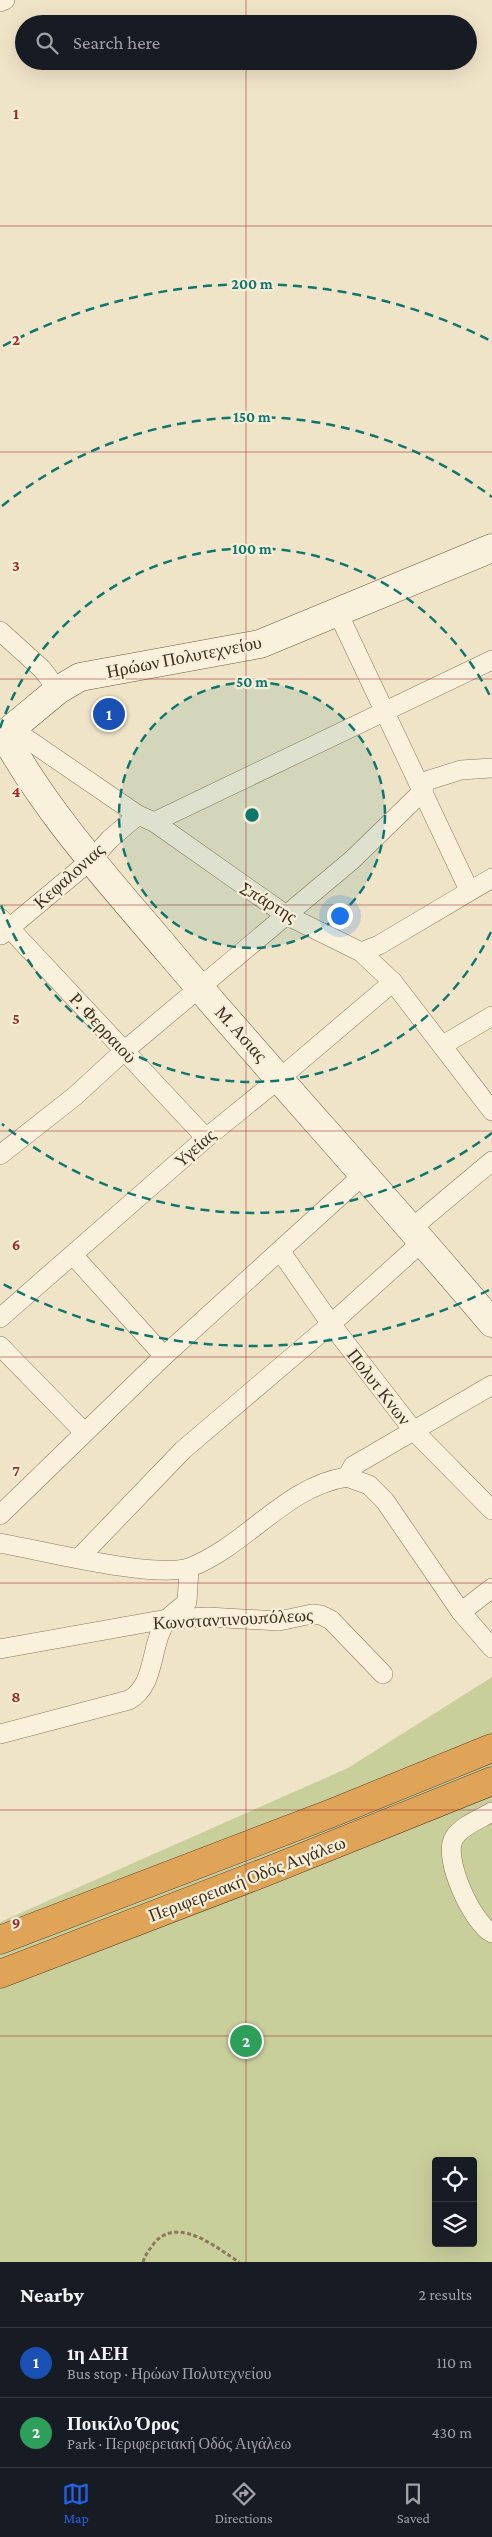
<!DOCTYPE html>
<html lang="en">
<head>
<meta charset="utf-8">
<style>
  body { margin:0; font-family:"Crimson Pro",serif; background:#20242c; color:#f1f3f6 }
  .controls { position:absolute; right:15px; bottom:15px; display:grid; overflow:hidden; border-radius:5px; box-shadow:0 5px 20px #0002 }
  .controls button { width:45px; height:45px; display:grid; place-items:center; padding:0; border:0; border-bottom:1px solid #363941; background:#171b24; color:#f1f3f6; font:25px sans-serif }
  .you { position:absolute; left:339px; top:915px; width:18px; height:18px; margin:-12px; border:4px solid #fff; border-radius:50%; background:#1a73e8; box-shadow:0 0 0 8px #1a73e833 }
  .badge { display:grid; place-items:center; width:32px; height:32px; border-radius:50%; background:#2563eb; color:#fff; font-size:16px; font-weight:700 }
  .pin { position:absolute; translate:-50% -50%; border:2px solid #fff; box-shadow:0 1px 5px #0006 }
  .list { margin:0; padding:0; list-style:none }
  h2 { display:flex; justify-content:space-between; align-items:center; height:65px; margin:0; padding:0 20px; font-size:21px }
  h2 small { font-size:16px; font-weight:400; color:#9ea1a6 }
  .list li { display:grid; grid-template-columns:32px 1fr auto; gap:15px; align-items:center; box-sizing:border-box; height:70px; padding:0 20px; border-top:1px solid #363941 }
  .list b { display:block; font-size:19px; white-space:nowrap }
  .list p { margin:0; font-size:16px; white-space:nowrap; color:#9ea1a6 }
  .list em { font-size:16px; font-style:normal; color:#9ea1a6 }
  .icon { flex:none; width:28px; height:28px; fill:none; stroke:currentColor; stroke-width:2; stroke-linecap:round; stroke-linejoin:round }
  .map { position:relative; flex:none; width:492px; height:2262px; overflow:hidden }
  .search { position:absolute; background:#171b24; box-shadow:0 5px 20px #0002; left:15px; right:15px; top:15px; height:55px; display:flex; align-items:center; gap:12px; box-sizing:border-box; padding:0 18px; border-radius:28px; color:#9ea1a6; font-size:19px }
  .sheet { height:205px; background:#171b24 }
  nav { display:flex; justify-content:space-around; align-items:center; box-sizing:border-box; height:70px; border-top:1px solid #363941; background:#171b24; font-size:14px; color:#9ea1a6 }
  nav a { display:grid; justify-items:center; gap:2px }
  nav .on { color:#2563eb }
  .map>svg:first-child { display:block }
  .green { fill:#c9cf9b; fill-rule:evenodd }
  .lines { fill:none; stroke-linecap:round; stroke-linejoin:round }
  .street-casing { stroke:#8d765c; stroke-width:20 }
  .secondary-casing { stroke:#6f573f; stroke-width:29 }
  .highway-casing { stroke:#5b4430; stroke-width:29 }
  .path { stroke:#8d765c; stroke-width:3; stroke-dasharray:4 2.5; stroke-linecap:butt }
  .street { stroke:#faf1dc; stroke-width:19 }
  .secondary { stroke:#faf1dc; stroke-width:28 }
  .highway { stroke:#e0a458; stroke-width:28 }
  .grid { fill:none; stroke:#9e2a2b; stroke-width:1; stroke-opacity:0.55 }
  .ring { fill:none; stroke:#0f766e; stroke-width:2.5; stroke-dasharray:9 6 }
  .labels { text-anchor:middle; stroke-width:4.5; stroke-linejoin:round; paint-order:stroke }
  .street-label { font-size:18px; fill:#3d2e20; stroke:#f7eed8 }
  .grid-label { font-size:16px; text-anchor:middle; font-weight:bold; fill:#9e2a2b; stroke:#f7eed8; stroke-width:4.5; stroke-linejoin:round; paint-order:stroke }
  .centre { fill:#0f766e; stroke:#f7eed8; stroke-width:2.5 }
  .ring-label { font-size:15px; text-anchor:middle; font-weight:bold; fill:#0f766e; stroke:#f7eed8; stroke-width:4.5; stroke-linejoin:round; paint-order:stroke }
</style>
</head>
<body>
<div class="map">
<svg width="492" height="2262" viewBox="0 0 492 2262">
  <rect width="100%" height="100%" fill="#f0e4c8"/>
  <path class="green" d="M 492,1677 L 492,2262 L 0,2262 L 0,1922 L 348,1768 ZM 436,2161 L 473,2161 L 473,2243 L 436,2243 Z"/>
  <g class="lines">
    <defs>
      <g id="street">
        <polyline points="0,2 5,0"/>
        <polyline points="338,613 469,890"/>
        <polyline points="0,631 42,669 58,690"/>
        <polyline points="11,728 138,815 154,822 286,915 361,952 393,982 492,1111"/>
        <polyline points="154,822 492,660"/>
        <polyline points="0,918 206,1138"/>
        <polyline points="1,935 91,860 110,839 138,815"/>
        <polyline points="361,952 379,945 492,878"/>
        <polyline points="443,1045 492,1016"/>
        <polyline points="0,1155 75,1096 124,1051 352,860 422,792 426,781 461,770 492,768"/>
        <polyline points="412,1228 492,1161"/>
        <polyline points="281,1252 331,1324 413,1430 492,1510"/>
        <polyline points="73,1255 164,1356"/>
        <polyline points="0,1318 206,1138 280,1078 393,982"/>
        <polyline points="0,1346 84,1432"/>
        <polyline points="347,1477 369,1485 385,1501 461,1612 492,1648"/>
        <polyline points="0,1515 164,1356 363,1175"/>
        <path d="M 0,1543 C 40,1550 157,1580 191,1567 C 247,1545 286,1486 347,1477 L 353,1466 L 492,1385"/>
        <polyline points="79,1558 183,1450 331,1324 423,1241"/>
        <polyline points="461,1612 492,1588"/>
        <polyline points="0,1649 167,1619 208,1617 279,1621 312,1614 321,1615 331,1620 383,1674"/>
        <path d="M 0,1734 L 129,1700 C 157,1684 149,1645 167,1620 C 171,1614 181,1608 187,1602 L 189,1568"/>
        <path d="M 492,1812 C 480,1819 461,1826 454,1838 C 442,1858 473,1924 492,1933"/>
      </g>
      <g id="secondary">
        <path d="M 4,735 C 48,815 110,882 169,952 C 275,1077 386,1197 492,1323"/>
        <polyline points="0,738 58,690 80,677 260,644 492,548"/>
      </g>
      <g id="highway">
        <polyline points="0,1940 332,1813 492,1748"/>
        <polyline points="0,1974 268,1871 492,1781"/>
      </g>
    </defs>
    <use href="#street" class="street-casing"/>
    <use href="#secondary" class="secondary-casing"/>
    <use href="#highway" class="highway-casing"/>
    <path class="path" d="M 143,2262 C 146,2253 150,2249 155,2242 C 179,2216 217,2248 239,2262"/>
    <use href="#street" class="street"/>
    <use href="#secondary" class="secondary"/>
    <use href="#highway" class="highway"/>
  </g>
  <path class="grid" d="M 246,0 L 246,24M 246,61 L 246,2262M 0,226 L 492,226M 0,452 L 492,452M 0,679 L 492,679M 0,905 L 492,905M 0,1131 L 492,1131M 0,1357 L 492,1357M 0,1583 L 492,1583M 0,1810 L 492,1810M 0,2036 L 492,2036"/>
  <circle cx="252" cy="815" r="133" fill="#0f766e" fill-opacity=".12"/>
  <g class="ring">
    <circle cx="252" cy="815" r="133"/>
    <path d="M491 932A266 266 0 0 1 0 902M0 728A266 266 0 0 1 491 698"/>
    <path d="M492 1133A398 398 0 0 1 2 1124M2 506A398 398 0 0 1 492 497"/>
    <path d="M489 1290A531 531 0 0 1 3 1284M3 346A531 531 0 0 1 489 340"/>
  </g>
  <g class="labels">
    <g class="street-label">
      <text transform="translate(184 657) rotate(-11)" y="6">Ηρώων Πολυτεχνείου</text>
      <text transform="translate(69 876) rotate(-42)" y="6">Κεφαλονιας</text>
      <text transform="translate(269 902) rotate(32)" y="6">Σπάρτης</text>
      <text transform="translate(103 1028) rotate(47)" y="6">Ρ. Φερραιου</text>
      <text transform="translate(241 1034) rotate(48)" y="6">Μ. Ασιας</text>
      <text transform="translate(195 1148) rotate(-41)" y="6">Υγείας</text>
      <text transform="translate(379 1387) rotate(52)" y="6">Πολυτ Κνων</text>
      <text transform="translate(233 1619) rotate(-3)" y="6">Κωνσταντινουπόλεως</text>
      <text transform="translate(247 1879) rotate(-21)" y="6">Περιφερειακή Οδός Αιγάλεω</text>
    </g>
  </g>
  <g class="grid-label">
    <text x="16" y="119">1</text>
    <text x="16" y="345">2</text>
    <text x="16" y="571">3</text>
    <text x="16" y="797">4</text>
    <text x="16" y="1024">5</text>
    <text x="16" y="1250">6</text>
    <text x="16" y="1476">7</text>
    <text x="16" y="1702">8</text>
    <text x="16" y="1928">9</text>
  </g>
  <circle cx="252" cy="815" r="8" class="centre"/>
  <g class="ring-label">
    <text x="252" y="289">200 m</text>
    <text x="252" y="422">150 m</text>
    <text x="252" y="554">100 m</text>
    <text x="252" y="687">50 m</text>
  </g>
</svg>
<div class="controls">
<button><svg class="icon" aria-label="locate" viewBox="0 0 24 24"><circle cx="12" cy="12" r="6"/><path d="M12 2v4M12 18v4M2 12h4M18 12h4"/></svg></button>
<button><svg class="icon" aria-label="layers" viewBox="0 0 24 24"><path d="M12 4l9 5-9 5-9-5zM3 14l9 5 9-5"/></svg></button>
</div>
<div class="you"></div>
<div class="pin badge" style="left:109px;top:714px;background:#1a4fb4">1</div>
<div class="pin badge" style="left:246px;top:2041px;background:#2e9e5b">2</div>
<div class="search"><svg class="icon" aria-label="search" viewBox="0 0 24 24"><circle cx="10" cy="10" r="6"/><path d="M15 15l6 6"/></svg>Search here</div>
</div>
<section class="sheet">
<h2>Nearby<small>2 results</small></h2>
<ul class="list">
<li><span class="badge" style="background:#1a4fb4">1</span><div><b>1η ΔΕΗ</b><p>Bus stop · Ηρώων Πολυτεχνείου</p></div><em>110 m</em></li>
<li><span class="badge" style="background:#2e9e5b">2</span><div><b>Ποικίλο Όρος</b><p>Park · Περιφερειακή Οδός Αιγάλεω</p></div><em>430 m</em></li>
</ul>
</section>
<nav>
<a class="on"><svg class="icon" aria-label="map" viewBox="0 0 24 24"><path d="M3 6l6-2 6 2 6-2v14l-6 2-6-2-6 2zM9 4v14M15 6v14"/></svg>Map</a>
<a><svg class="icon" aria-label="directions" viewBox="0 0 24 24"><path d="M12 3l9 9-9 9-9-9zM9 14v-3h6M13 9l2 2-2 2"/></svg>Directions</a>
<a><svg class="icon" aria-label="saved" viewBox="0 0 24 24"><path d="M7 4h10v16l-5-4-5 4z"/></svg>Saved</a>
</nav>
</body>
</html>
